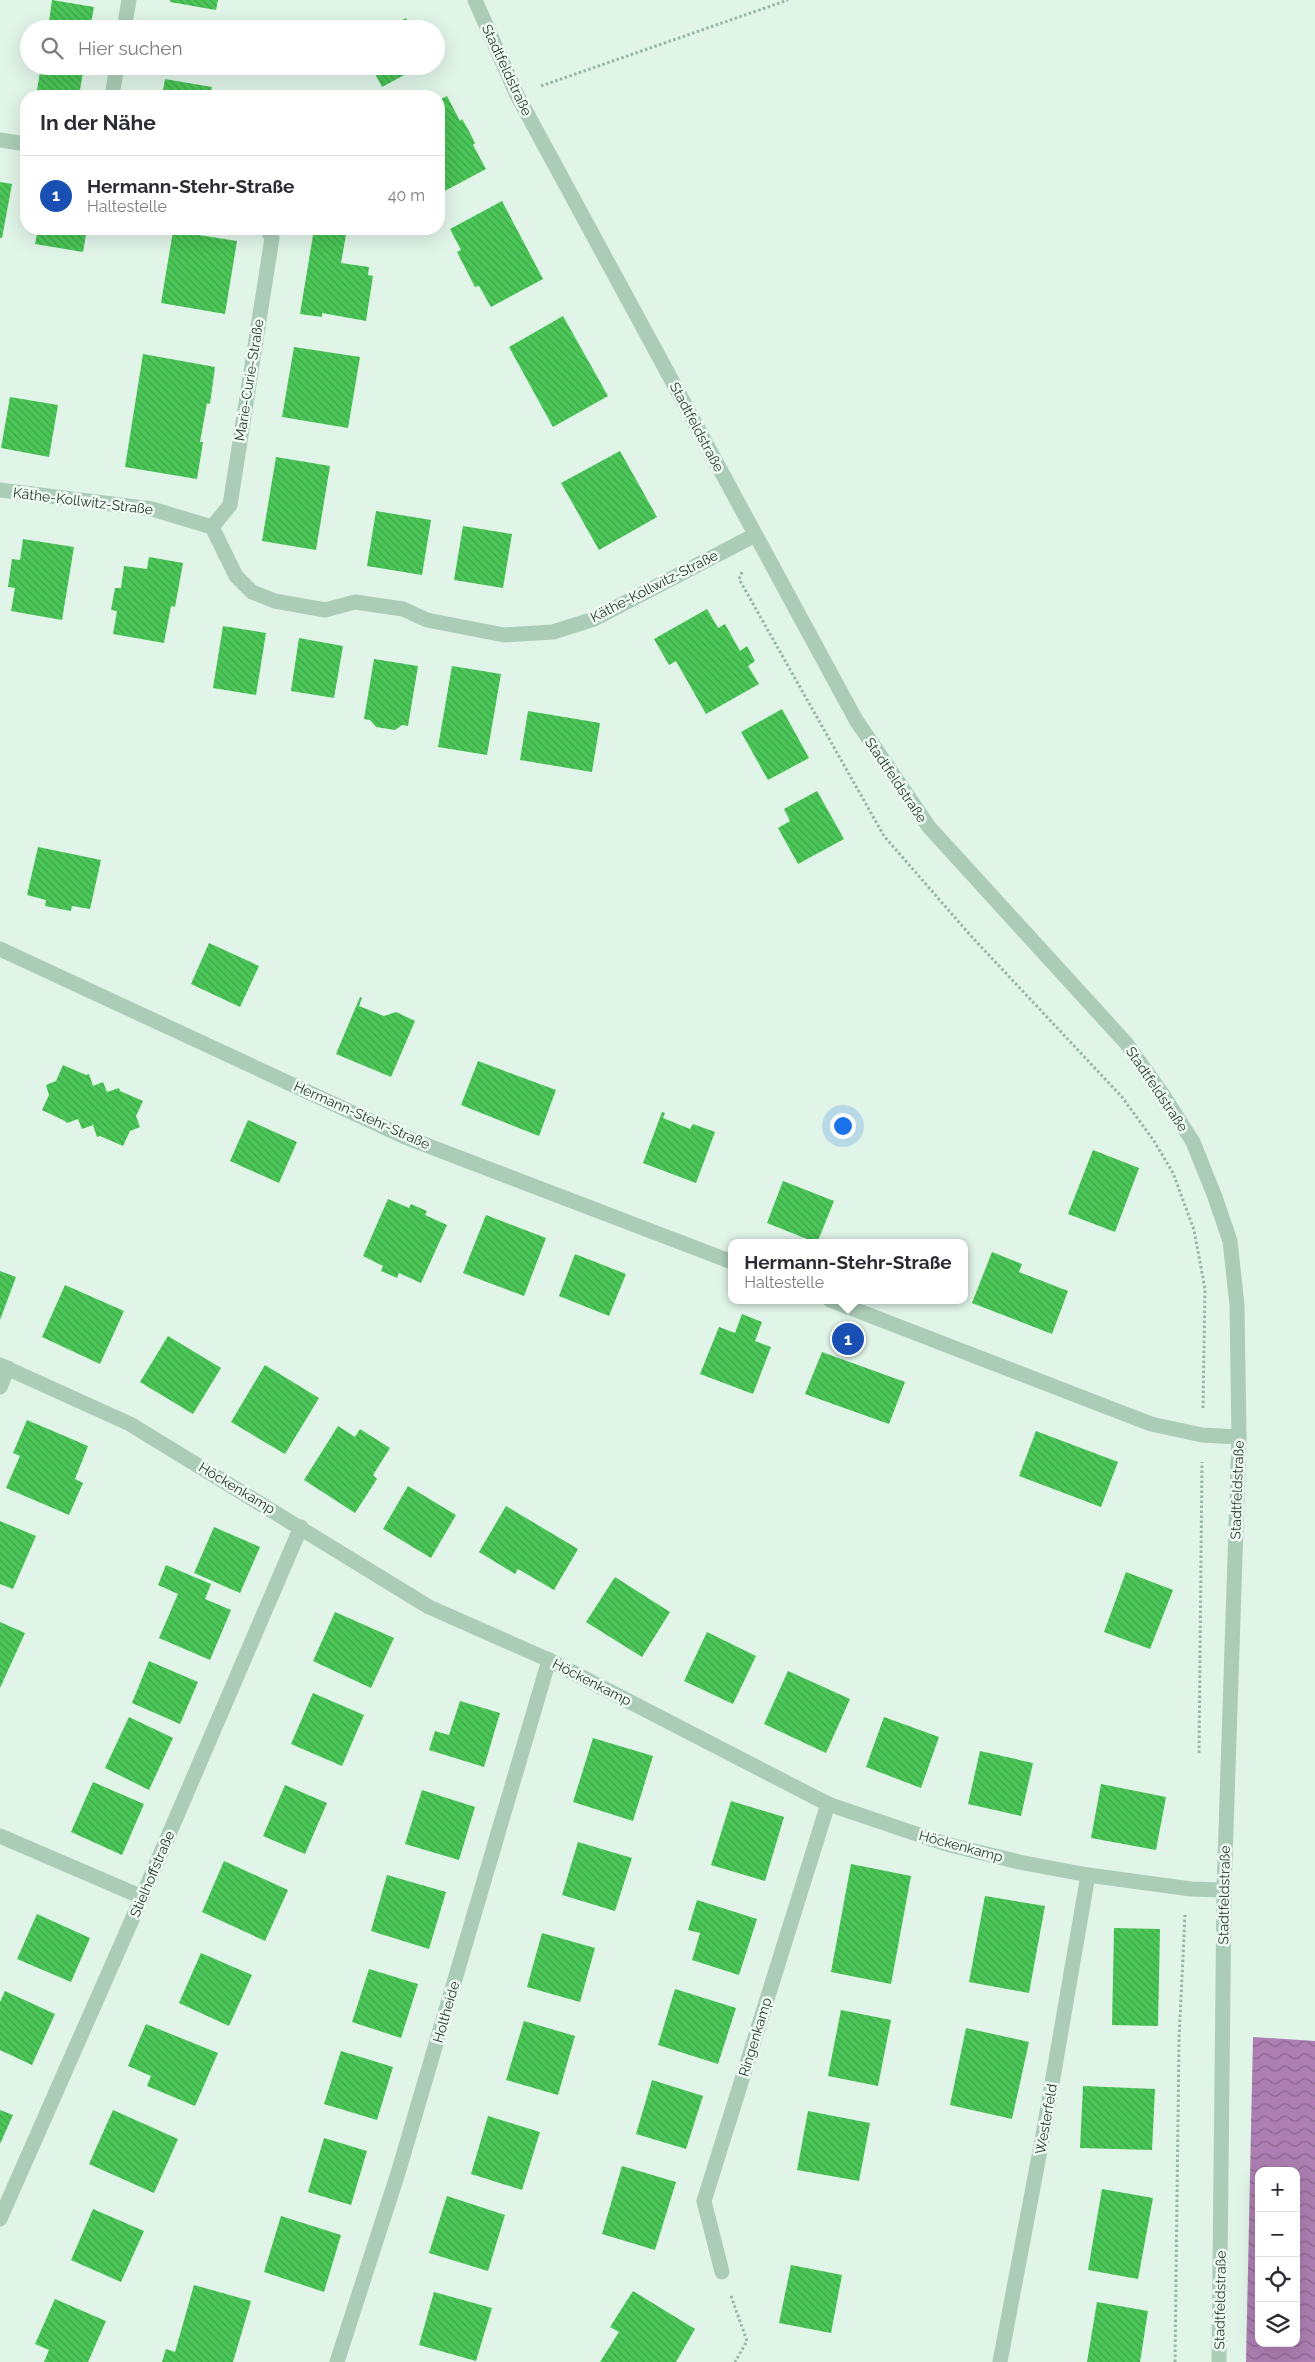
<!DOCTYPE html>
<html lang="de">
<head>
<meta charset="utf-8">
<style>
  body { margin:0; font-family:Raleway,sans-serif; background:#f2f2f3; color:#2b2b33 }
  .controls { position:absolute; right:15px; bottom:15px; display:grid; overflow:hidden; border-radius:10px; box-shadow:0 5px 20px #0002 }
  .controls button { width:45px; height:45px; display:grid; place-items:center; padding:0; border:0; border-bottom:1px solid #e1e1e2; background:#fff; color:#2b2b33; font:25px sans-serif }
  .you { position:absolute; left:842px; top:1125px; width:18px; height:18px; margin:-12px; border:4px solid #fff; border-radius:50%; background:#1a73e8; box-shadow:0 0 0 8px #1a73e833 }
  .badge { display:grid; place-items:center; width:32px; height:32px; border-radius:50%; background:#581f5d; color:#fff; font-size:16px; font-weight:700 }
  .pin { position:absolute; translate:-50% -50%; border:2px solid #fff; box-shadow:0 1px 5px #0006 }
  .popup { position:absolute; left:728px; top:1239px; width:240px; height:65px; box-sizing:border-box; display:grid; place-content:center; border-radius:10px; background:#fff; filter:drop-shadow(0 1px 4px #0005); font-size:16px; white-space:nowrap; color:#7c7c81 }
  .popup b { font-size:19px; color:#2b2b33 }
  .popup::after { content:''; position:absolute; left:50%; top:100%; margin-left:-10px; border:10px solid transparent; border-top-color:#fff }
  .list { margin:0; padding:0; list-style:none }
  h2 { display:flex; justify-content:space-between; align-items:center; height:65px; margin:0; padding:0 20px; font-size:21px }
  h2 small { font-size:16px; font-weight:400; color:#7c7c81 }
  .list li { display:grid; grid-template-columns:32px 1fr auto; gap:15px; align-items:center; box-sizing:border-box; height:80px; padding:0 20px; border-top:1px solid #e1e1e2 }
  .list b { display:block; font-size:19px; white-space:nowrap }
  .list p { margin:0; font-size:16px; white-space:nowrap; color:#7c7c81 }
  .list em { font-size:16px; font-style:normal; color:#7c7c81 }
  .icon { flex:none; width:28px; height:28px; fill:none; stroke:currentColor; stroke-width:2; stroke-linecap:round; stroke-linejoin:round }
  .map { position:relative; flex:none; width:1315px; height:2362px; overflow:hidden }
  .search { position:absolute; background:#fff; box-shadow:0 5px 20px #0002; left:20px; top:20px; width:425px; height:55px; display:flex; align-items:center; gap:12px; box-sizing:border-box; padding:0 18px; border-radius:28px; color:#7c7c81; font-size:19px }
  .panel { position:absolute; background:#fff; box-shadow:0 5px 20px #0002; left:20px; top:90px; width:425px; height:145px; border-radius:20px }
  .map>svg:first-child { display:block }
  .water { fill:url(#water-waves); fill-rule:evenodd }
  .building { fill:url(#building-back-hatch) }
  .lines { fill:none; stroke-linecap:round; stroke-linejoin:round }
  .path { stroke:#95b8a0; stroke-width:3; stroke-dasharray:2.5 2.5; stroke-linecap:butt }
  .street { stroke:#abccb6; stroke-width:15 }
  .labels { text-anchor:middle; stroke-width:5; stroke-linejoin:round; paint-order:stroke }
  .street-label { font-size:14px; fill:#2b3a2d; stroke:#edfbf2 }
</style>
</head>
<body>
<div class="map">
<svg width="1315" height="2362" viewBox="0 0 1315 2362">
  <defs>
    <pattern id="water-waves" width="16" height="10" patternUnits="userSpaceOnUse" patternTransform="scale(1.25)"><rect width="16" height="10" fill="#ac7eb1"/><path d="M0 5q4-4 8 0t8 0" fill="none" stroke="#8c6890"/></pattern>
    <pattern id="building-back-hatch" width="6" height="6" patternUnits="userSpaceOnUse" patternTransform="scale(1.25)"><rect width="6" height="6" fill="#4bc758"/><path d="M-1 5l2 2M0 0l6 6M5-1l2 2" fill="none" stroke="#3fa349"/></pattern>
  </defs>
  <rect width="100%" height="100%" fill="#e0f4e8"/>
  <path class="water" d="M 1253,2037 L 1315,2041 L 1315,2362 L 1246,2362 ZM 1259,2171 L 1296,2171 L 1296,2343 L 1259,2343 Z"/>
  <g class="building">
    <polygon points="52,0 94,7 90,29 48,29"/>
    <polygon points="170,0 218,0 216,10 170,2"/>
    <polygon points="406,18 412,29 385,29"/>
    <polygon points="41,66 84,66 79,96 36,96"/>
    <polygon points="371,66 421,66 382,87"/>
    <polygon points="165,79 212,87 210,96 162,96"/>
    <polygon points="447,96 460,121 462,119 469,131 475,143 473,145 486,169 439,194 439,100"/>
    <polygon points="0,182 12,184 2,238 0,238"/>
    <polygon points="502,201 543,279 491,307 479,286 475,287 457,252 461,250 450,229"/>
    <polygon points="38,229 87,229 83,252 35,244"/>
    <polygon points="314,229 347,229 341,263 369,267 368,275 373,276 366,321 322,313 322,317 300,314"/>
    <polygon points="173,231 237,241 225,314 161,303"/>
    <polygon points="563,316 608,396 553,427 509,347"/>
    <polygon points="294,347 360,357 348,428 282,417"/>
    <polygon points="143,354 215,367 210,404 207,403 200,442 203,442 197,479 125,467"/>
    <polygon points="10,397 58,405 49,457 1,448"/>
    <polygon points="620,451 657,517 599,550 561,483"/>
    <polygon points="276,457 330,466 316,550 262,541"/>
    <polygon points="376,511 431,520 422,575 367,566"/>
    <polygon points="463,526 512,534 503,588 454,580"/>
    <polygon points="23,539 74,547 62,620 11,611 15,588 8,587 12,559 20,560"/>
    <polygon points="149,557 183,563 175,607 171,606 164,643 113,634 117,611 111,610 115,588 121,588 124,566 147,569"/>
    <polygon points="707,609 718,628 725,624 740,651 747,646 755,661 748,666 759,684 706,714 676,661 669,665 654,639"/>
    <polygon points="223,626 266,633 256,695 213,688"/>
    <polygon points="299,638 343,646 334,698 291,691"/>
    <polygon points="374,659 418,666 408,726 402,725 395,730 376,727 370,720 364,719"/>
    <polygon points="452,666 501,674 487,755 438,747"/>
    <polygon points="782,709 809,758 768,780 741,732"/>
    <polygon points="528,711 600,723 592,772 520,760"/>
    <polygon points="817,791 844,839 798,864 778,828 790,821 784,809"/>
    <polygon points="38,847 101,860 90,909 72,906 71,911 45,906 46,900 27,895"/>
    <polygon points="209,943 259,966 240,1007 191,984"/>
    <polygon points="360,997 362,998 359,1006 384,1016 396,1012 415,1021 391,1077 336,1054"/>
    <polygon points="478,1061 556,1090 539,1136 461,1105"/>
    <polygon points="63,1065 86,1075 89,1074 93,1086 103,1082 107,1092 119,1088 120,1091 143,1101 136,1116 140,1127 130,1131 123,1146 100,1136 97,1137 93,1125 82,1129 78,1119 67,1123 65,1121 42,1110 49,1095 46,1085 56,1081"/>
    <polygon points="662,1112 665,1113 663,1118 690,1129 693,1124 715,1132 696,1183 643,1163"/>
    <polygon points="248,1120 297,1142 279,1183 230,1161"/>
    <polygon points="1093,1150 1139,1168 1115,1232 1068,1214"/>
    <polygon points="783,1181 834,1201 817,1243 767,1223"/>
    <polygon points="388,1199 409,1208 411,1204 427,1211 425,1215 447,1225 421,1283 399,1273 397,1278 381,1271 383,1266 363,1256"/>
    <polygon points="486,1215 546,1238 524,1296 463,1273"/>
    <polygon points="992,1252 1022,1264 1019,1272 1068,1291 1052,1334 972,1303"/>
    <polygon points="575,1254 626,1274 609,1316 559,1296"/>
    <polygon points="0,1271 16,1277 0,1320"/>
    <polygon points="65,1285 124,1311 100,1364 42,1337"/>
    <polygon points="742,1314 762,1322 755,1341 771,1347 753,1394 700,1374 719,1327 735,1333"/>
    <polygon points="168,1336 221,1368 193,1414 140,1382"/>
    <polygon points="822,1352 905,1382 889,1424 805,1394"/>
    <polygon points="265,1365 319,1398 285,1454 231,1422"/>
    <polygon points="27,1420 88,1446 75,1479 83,1483 69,1515 6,1488 20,1456 13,1453"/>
    <polygon points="338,1426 355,1437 360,1429 390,1448 373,1475 377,1479 355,1513 304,1480"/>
    <polygon points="1036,1431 1118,1462 1101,1507 1019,1476"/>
    <polygon points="408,1486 456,1515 431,1558 383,1529"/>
    <polygon points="506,1506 578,1549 554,1590 518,1569 515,1574 479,1552"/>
    <polygon points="0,1521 36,1536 13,1589 0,1584"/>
    <polygon points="214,1527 260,1547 240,1593 194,1573"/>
    <polygon points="166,1565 211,1584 205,1599 231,1610 210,1660 159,1638 178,1594 158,1585"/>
    <polygon points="1126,1572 1173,1590 1150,1649 1104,1632"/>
    <polygon points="615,1577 670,1612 642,1657 586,1622"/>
    <polygon points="335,1612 394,1638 371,1688 313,1661"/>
    <polygon points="0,1622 25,1633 0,1688"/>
    <polygon points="707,1632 756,1656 733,1704 684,1681"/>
    <polygon points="149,1661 198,1682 180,1724 132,1703"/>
    <polygon points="788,1671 850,1699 826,1753 764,1724"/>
    <polygon points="313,1693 364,1715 342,1766 291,1744"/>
    <polygon points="460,1701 500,1713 484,1767 429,1750 435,1731 449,1735"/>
    <polygon points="129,1717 173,1738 149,1790 105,1768"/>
    <polygon points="884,1717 939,1737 921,1788 866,1767"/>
    <polygon points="593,1738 653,1756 633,1821 573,1802"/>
    <polygon points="980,1751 1033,1763 1021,1816 968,1804"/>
    <polygon points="93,1782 144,1804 122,1855 71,1832"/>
    <polygon points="1101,1784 1166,1797 1156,1850 1091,1838"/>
    <polygon points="285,1785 327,1803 305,1854 263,1836"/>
    <polygon points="422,1790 475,1807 459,1860 405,1844"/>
    <polygon points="731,1801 784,1817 765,1881 711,1865"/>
    <polygon points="578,1842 632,1858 615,1911 562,1895"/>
    <polygon points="224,1861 288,1890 265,1941 202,1912"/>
    <polygon points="851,1864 911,1876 891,1984 831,1972"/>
    <polygon points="387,1875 446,1892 429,1949 371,1931"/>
    <polygon points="985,1896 1045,1906 1029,1993 969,1982"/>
    <polygon points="697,1900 757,1919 739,1975 692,1960 700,1933 688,1930"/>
    <polygon points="37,1914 90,1938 71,1982 17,1959"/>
    <polygon points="1114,1928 1160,1929 1158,2026 1112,2025"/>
    <polygon points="542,1933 595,1948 580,2002 527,1987"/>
    <polygon points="201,1953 252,1975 229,2026 179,2003"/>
    <polygon points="369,1969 418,1984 401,2038 352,2022"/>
    <polygon points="675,1989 736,2008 718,2064 658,2045"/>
    <polygon points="5,1991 55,2014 32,2065 0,2050 0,2002"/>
    <polygon points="841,2010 891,2020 878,2086 828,2076"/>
    <polygon points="524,2021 575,2036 558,2095 506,2080"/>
    <polygon points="146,2024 218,2053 195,2106 147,2086 151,2076 128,2066"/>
    <polygon points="966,2028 1029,2042 1012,2119 950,2105"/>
    <polygon points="341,2051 393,2067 377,2120 324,2104"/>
    <polygon points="652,2080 703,2096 686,2149 636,2134"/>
    <polygon points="1083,2086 1155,2089 1152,2150 1080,2148"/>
    <polygon points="0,2110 13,2115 0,2144"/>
    <polygon points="113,2110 178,2139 154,2193 89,2164"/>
    <polygon points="808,2111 870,2123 859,2181 797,2170"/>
    <polygon points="488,2116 540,2132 522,2190 471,2174"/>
    <polygon points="324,2138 367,2151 351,2205 308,2192"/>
    <polygon points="622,2166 676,2182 655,2250 602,2234"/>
    <polygon points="1102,2189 1153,2198 1138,2279 1088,2270"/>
    <polygon points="447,2196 505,2215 488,2271 429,2253"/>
    <polygon points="93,2209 144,2231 121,2282 71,2260"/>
    <polygon points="281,2216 341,2235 324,2292 264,2272"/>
    <polygon points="791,2265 842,2275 831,2333 779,2323"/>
    <polygon points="194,2285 251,2301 233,2362 162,2362 166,2349 175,2352"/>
    <polygon points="633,2291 695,2329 676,2362 600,2362 619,2332 610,2327"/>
    <polygon points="434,2292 492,2308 476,2361 419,2345"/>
    <polygon points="55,2299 106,2321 88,2362 44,2362 49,2350 35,2344"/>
    <polygon points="1097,2302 1148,2311 1140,2362 1087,2362"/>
  </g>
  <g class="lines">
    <g class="path">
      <polyline points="541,86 788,0"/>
      <polyline points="742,572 739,579 884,836 971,936 1122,1097 1154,1141 1173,1173 1194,1230 1205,1289 1203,1408"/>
      <polyline points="1199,1753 1202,1462"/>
      <polyline points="731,2296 747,2341 735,2362"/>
      <polyline points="1175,2362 1179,2039 1185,1915"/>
    </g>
    <g class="street">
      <polyline points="475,0 517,95 856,720 929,827 1126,1043 1161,1092 1193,1142 1215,1197 1230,1241 1237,1305 1239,1437 1224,1890 1219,2362"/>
      <polyline points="124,29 129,0"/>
      <polyline points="112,96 117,66"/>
      <polyline points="0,140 26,144"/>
      <polyline points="0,490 152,509 212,527 236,576 252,592 275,601 325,610 355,602 403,609 427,620 504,635 553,632 594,619 755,535"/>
      <polyline points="212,527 230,505 272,238 267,229"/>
      <polyline points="0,949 405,1137 732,1262"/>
      <polyline points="830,1300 1151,1424 1202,1435 1239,1437"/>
      <polyline points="0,1365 130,1424 429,1607 549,1660 828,1804 946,1844 1019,1862 1088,1875 1191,1889 1224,1890"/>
      <polyline points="0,1387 8,1368"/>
      <polyline points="0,1836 142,1897"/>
      <polyline points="0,2219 142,1897 301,1527"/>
      <polyline points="722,2272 704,2201 828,1804"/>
      <polyline points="337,2362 398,2173 549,1660"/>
      <polyline points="1000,2362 1045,2124 1088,1875"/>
    </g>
  </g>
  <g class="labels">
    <g class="street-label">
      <text transform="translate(507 70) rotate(65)" y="5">Stadtfeldstraße</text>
      <text transform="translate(249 380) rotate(-81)" y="5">Marie-Curie-Straße</text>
      <text transform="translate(697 427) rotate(62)" y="5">Stadtfeldstraße</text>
      <text transform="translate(83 501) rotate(7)" y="5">Käthe-Kollwitz-Straße</text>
      <text transform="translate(654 586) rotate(-27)" y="5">Käthe-Kollwitz-Straße</text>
      <text transform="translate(896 780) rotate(56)" y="5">Stadtfeldstraße</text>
      <text transform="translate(1157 1089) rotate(56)" y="5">Stadtfeldstraße</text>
      <text transform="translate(362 1115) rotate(24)" y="5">Hermann-Stehr-Straße</text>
      <text transform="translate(237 1488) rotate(31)" y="5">Höckenkamp</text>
      <text transform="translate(1237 1490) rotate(-88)" y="5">Stadtfeldstraße</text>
      <text transform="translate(592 1682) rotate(27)" y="5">Höckenkamp</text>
      <text transform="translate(961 1846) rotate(15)" y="5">Höckenkamp</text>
      <text transform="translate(152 1874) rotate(-67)" y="5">Stielhoffstraße</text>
      <text transform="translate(1224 1895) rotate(-89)" y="5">Stadtfeldstraße</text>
      <text transform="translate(446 2012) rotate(-74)" y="5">Holtheide</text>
      <text transform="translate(755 2037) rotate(-73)" y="5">Ringenkamp</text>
      <text transform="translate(1046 2119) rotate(-80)" y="5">Westerfeld</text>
      <text transform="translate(1220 2300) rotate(-89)" y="5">Stadtfeldstraße</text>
    </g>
  </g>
</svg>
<div class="controls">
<button>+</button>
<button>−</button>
<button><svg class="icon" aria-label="locate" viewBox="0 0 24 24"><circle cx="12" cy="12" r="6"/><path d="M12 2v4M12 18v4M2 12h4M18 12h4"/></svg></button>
<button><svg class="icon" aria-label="layers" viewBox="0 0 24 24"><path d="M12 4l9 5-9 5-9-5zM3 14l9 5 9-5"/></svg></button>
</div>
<div class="you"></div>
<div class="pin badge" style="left:848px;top:1339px;background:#1a4fb4">1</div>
<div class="popup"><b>Hermann-Stehr-Straße</b>Haltestelle</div>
<div class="search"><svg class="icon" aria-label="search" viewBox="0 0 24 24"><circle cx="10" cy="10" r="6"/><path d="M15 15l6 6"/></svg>Hier suchen</div>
<section class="panel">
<h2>In der Nähe<small></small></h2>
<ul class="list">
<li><span class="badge" style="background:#1a4fb4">1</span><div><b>Hermann-Stehr-Straße</b><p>Haltestelle</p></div><em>40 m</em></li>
</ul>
</section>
</div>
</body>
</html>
